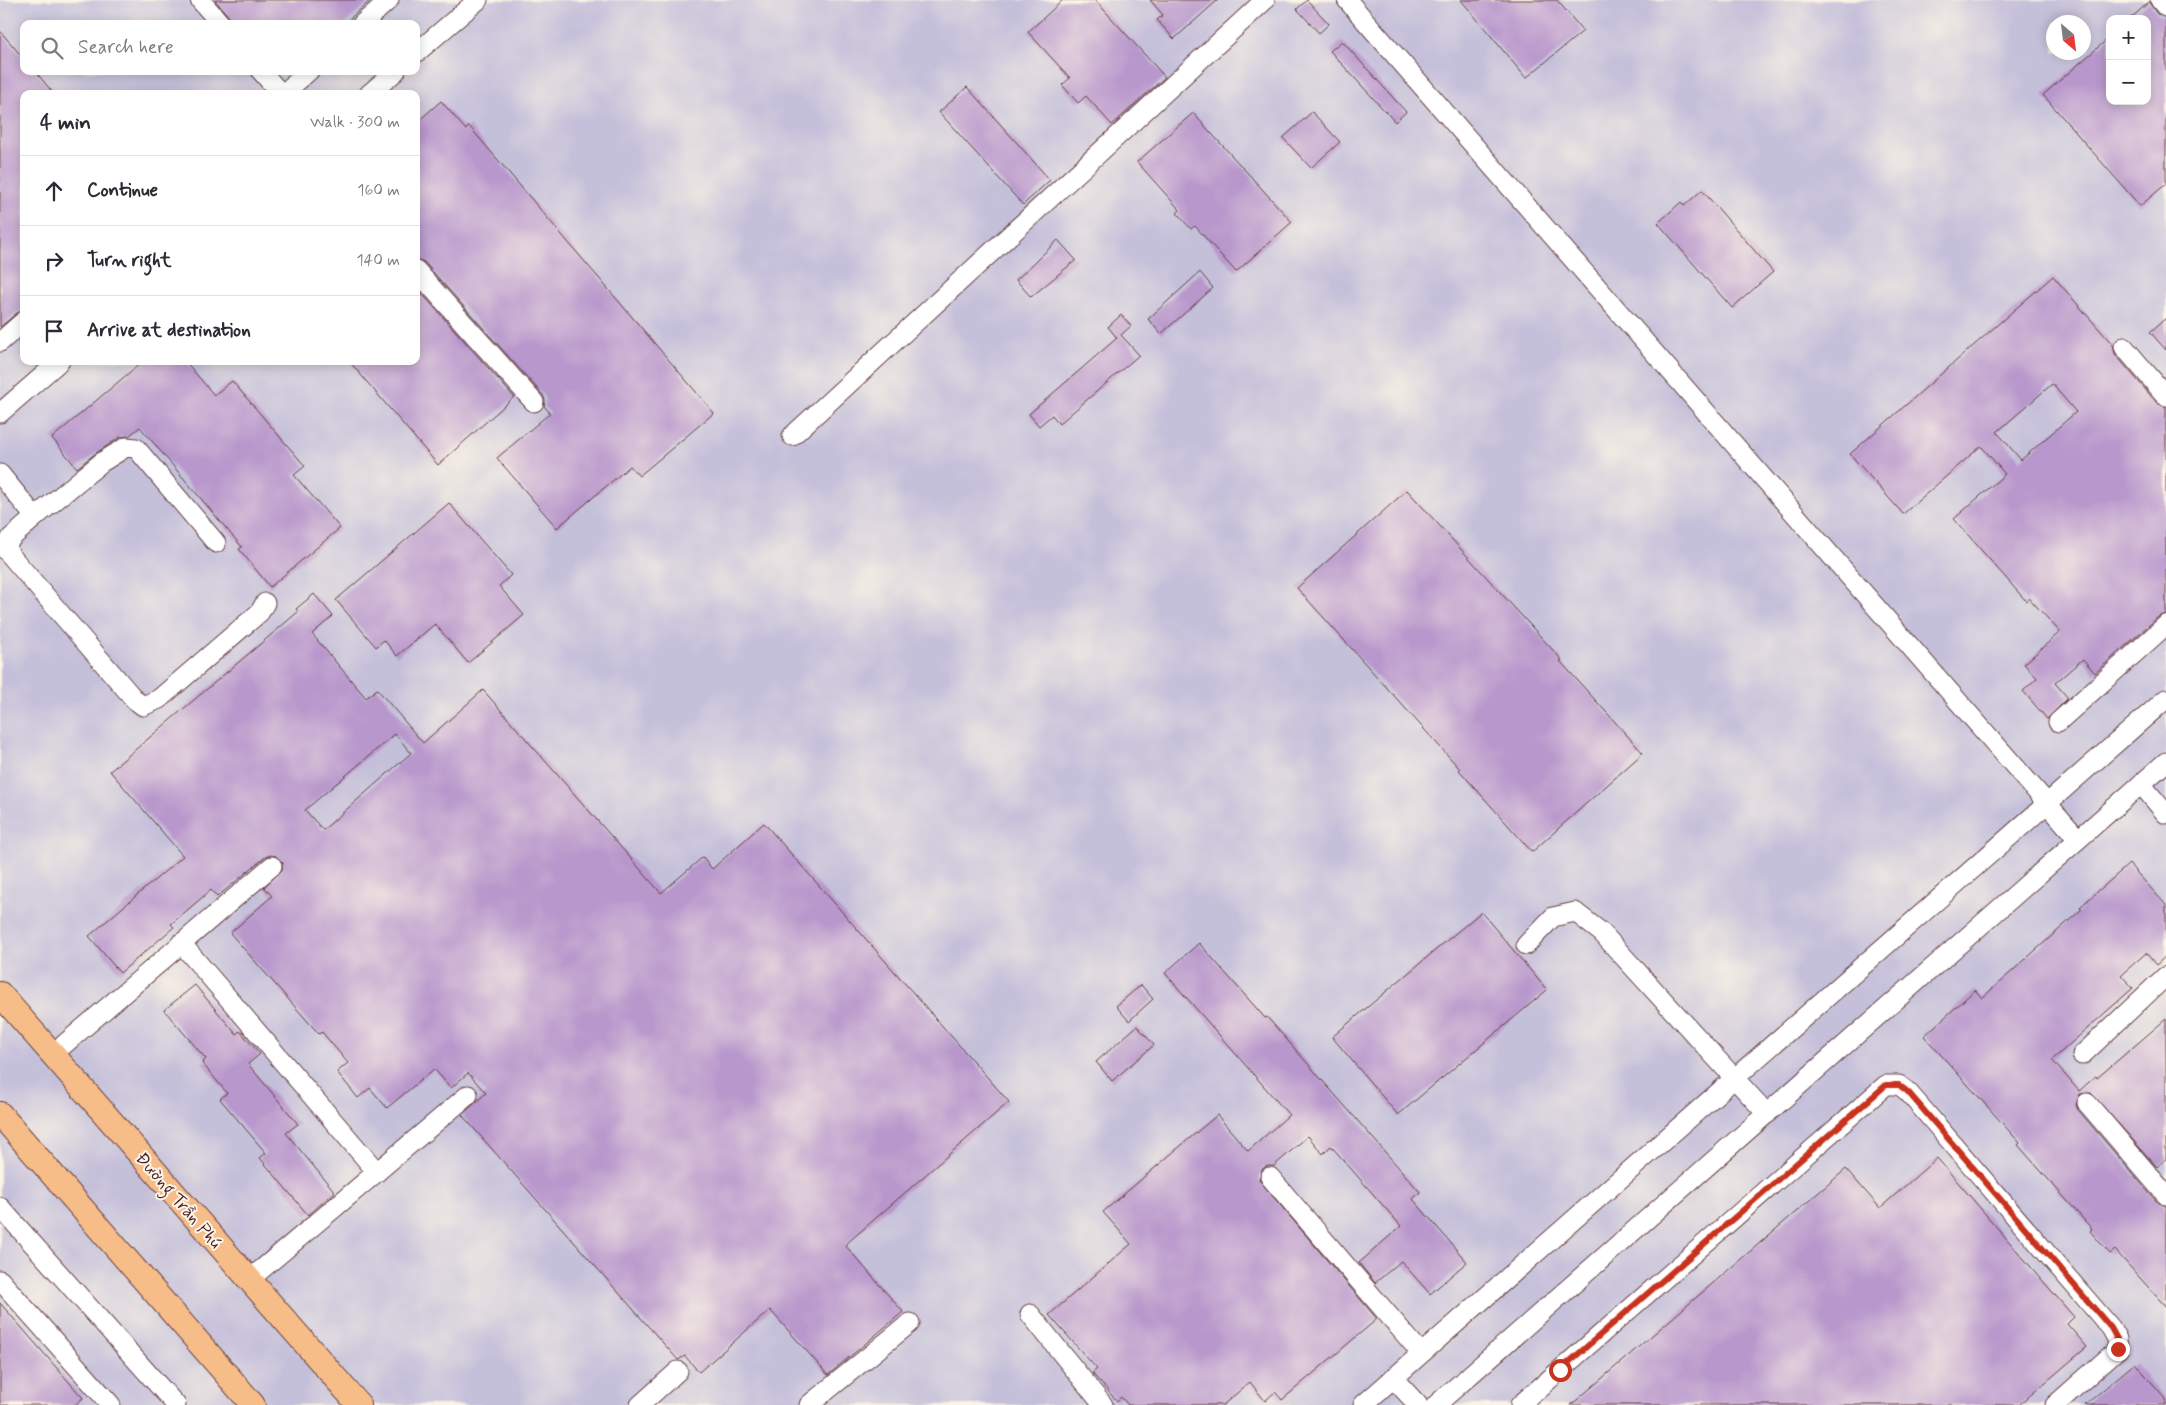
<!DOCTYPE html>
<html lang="en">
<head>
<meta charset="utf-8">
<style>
  body { margin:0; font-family:Mynerve,sans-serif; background:#f7f7f7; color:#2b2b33 }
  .controls { position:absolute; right:15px; top:15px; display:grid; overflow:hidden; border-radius:10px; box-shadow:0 2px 12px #0003 }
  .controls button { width:45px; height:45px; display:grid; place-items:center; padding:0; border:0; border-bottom:1px solid #e1e1e2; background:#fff; color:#2b2b33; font:25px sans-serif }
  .compass { position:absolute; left:2046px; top:15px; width:45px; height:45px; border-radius:50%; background:#fff; box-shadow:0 2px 12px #0003; rotate:152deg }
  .stop { position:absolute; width:15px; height:15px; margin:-11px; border:4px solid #c8321e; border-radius:50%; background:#fff }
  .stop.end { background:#c8321e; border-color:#fff; box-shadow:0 1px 5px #0008 }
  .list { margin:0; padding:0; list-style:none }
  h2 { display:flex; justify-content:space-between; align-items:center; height:65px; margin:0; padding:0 20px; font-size:21px }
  h2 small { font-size:16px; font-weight:400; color:#7c7c81 }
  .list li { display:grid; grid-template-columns:32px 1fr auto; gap:15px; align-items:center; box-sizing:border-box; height:70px; padding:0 20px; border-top:1px solid #e1e1e2 }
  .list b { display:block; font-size:19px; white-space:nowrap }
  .list em { font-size:16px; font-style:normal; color:#7c7c81 }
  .icon { flex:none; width:28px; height:28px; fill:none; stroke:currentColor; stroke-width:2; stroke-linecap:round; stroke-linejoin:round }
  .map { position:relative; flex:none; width:2166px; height:1405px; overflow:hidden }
  .search { position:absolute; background:#fff; box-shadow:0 2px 12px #0003; left:20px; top:20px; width:400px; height:55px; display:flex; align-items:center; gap:12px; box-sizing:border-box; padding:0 18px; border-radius:10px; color:#7c7c81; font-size:19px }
  .panel { position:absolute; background:#fff; box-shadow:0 2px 12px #0003; left:20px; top:90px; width:400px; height:275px; border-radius:10px }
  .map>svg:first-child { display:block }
  .industrial { fill:#c5c0da; fill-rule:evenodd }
  .building { fill:#b897cc; fill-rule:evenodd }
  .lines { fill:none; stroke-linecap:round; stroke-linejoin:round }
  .minor-casing { stroke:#633d43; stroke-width:21 }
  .major-casing { stroke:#633d43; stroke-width:26 }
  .minor { stroke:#fff; stroke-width:19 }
  .major { stroke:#f7bd88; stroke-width:24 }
  .route { stroke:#c8321e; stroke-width:6 }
  .labels { text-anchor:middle; stroke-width:4; stroke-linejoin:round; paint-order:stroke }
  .street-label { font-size:18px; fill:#4a1f2b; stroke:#fcf5e5 }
</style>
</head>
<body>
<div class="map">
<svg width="2166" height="1405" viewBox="0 0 2166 1405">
  <rect width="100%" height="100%" fill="#fcf5e5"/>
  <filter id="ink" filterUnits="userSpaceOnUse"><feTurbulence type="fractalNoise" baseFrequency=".02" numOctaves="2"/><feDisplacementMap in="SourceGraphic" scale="10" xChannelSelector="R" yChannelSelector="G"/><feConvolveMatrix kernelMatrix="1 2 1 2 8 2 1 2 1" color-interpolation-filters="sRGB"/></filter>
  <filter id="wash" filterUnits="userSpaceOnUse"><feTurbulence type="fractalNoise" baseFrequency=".0096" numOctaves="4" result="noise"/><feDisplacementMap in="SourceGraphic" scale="20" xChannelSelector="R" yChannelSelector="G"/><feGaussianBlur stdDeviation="1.12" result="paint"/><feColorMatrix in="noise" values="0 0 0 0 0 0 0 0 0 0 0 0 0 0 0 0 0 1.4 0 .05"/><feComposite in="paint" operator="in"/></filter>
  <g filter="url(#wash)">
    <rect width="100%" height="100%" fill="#f2e8cc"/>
    <path class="industrial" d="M 0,0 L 2166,0 L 2166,1405 L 0,1405 ZM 2110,19 L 2147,19 L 2147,101 L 2110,101 ZM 2054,22 L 2084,22 L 2084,52 L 2054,52 ZM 24,24 L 416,24 L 416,71 L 24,71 ZM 24,94 L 416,94 L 416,361 L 24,361 Z"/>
    <g id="blocks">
      <g class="building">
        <polygon points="215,0 371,0 344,24 232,24 229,17"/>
        <polygon points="1063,0 1095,0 1165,77 1112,125 1086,96 1078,103 1062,85 1070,78 1028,32"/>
        <polygon points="1150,0 1218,0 1174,39 1157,20 1163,15"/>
        <polygon points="1307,0 1329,24 1319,33 1297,9"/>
        <polygon points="1461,0 1557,0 1583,31 1526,78"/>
        <polygon points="2149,2 2157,14 2166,18 2166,184 2140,206 2043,95 2110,37 2110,101 2147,101 2147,19 2130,19"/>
        <polygon points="0,31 24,59 24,71 35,71 54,94 24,94 24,310 17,313 0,327"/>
        <polygon points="1342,41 1406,112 1395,122 1330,51"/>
        <polygon points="967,87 1050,180 1023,205 939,112"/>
        <polygon points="441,101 466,130 469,126 714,413 639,476 630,466 557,528 497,458 550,413 544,406 545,400 543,395 424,262 416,259 416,123"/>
        <polygon points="1312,112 1340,142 1311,168 1283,138"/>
        <polygon points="1193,113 1292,222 1236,272 1195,226 1191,229 1177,213 1180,210 1137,162"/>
        <polygon points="1702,190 1773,272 1732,308 1658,223 1681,202 1684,206"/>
        <polygon points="1058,240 1076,260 1031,297 1016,280"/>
        <polygon points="1200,272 1213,288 1161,334 1148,319"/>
        <path d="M 2053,276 L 2113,345 L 2115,354 L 2157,403 L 2166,407 L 2166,614 L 2158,617 L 2095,673 L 2083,659 L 2055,683 L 2068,698 L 2047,719 L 2023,691 L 2037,678 L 2024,664 L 2060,632 L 2029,598 L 2026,601 L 1954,519 L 2005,474 L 1981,446 L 1903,514 L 1850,454 ZM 2052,384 L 2076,412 L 2021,460 L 1997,432 Z"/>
        <polygon points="416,287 514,397 438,465 349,361 416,361"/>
        <polygon points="1121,315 1131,326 1121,335 1139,355 1059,424 1052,415 1039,426 1029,414 1117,338 1108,327"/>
        <polygon points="2166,318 2166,350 2150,332"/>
        <polygon points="143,361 185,361 214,395 232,381 305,466 294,475 340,528 270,587 239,549 242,547 140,427 129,436 120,437 96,453 77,468 52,438"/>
        <polygon points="1407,490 1562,660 1560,661 1643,753 1532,852 1459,770 1460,769 1297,588"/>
        <polygon points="449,503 511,575 499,586 524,615 468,663 435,624 397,656 384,640 376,647 336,600"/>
        <path d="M 314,594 L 333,616 L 312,634 L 366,698 L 377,689 L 423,743 L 483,690 L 661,893 L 703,857 L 712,869 L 764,823 L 1009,1102 L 845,1245 L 903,1312 L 828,1375 L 770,1310 L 699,1372 L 685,1356 L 678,1360 L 462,1115 L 486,1093 L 468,1073 L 451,1088 L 434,1069 L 387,1108 L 370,1088 L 358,1098 L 337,1072 L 348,1063 L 322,1032 L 319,1034 L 230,933 L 272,896 L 264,887 L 282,870 L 283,863 L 276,856 L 270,855 L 265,857 L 217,897 L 211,890 L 171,924 L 174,927 L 120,973 L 89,936 L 183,856 L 110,771 L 298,612 L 296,609 ZM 395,734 L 411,753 L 323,830 L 305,810 Z"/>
        <polygon points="2129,864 2166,905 2166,956 2156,965 2146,953 2121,975 2133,988 2052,1060 2079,1091 2096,1076 2097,1078 2166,1019 2166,1159 2157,1167 2091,1093 2080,1094 2076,1105 2078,1110 2157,1202 2166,1206 2166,1307 2115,1250 2110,1254 2090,1231 2092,1229 2018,1145 2020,1143 1924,1036 1975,990 1982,998 2082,909 2080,907"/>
        <polygon points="1481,912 1547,990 1398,1115 1332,1037"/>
        <polygon points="1199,943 1265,1018 1267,1017 1420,1192 1413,1199 1467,1262 1430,1294 1401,1261 1375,1283 1359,1263 1401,1226 1331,1146 1323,1154 1308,1136 1274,1166 1267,1166 1262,1169 1259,1180 1377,1319 1282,1400 1275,1392 1265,1401 1250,1382 1223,1405 1128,1405 1121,1397 1117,1401 1092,1373 1097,1369 1049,1315 1131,1244 1103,1212 1217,1115 1248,1151 1289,1115 1165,973"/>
        <polygon points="195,985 236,1034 240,1031 260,1054 248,1064 298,1124 286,1133 335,1192 308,1215 260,1158 266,1153 220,1099 227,1093 202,1063 206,1059 164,1010"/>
        <polygon points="1141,985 1153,999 1129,1021 1116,1006"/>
        <polygon points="1137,1026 1154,1045 1112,1081 1096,1062"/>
        <polygon points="1937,1158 2074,1317 2067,1324 2087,1347 2019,1405 1571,1405 1846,1169 1880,1208"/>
        <polygon points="0,1303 83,1398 75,1405 0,1405"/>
        <polygon points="2135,1363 2166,1399 2166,1405 2085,1405"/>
      </g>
    </g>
  </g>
  <g filter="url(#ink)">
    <use href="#blocks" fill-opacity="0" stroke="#633d43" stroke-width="1"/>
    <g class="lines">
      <defs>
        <g id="minor">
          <polyline points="200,0 221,24"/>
          <polyline points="1347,0 2078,839"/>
          <polyline points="2160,0 2166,7"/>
          <polyline points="362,24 389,0"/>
          <polyline points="416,53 478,0"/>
          <polyline points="261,71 281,94"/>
          <polyline points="283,94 309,71"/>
          <polyline points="369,94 396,71"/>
          <polyline points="416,270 534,402"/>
          <polyline points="0,342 24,321"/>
          <polyline points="2124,347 2166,396"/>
          <polyline points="0,413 60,361"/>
          <polyline points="792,436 1265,0"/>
          <polyline points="0,474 35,517 11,538 5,549 135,700 143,706 159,699 260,612 265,603"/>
          <polyline points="35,517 102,462 126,447 136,448 216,543"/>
          <polyline points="2058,722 2166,625"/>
          <polyline points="2141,784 2166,814"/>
          <polyline points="181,943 377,1172"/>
          <polyline points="1526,945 1553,917 1575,912 1602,933 1767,1114"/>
          <polyline points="53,1054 272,866"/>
          <polyline points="2082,1055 2166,976"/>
          <polyline points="2087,1103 2166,1195"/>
          <polyline points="1270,1177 1421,1353"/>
          <polyline points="0,1207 176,1405"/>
          <polyline points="0,1280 111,1405"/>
          <polyline points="249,1280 468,1095"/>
          <polyline points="1030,1314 1103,1405"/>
          <polyline points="1393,1378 1418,1405"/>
          <polyline points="640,1405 678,1371"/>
          <polyline points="809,1405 910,1323"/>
          <polyline points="1363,1405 2166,699"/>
          <polyline points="1436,1405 2166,762"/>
          <polyline points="1520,1405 1886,1085 1899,1085 1908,1092 2111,1328 2117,1339 2118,1349 2055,1405"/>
        </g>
        <g id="major">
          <polyline points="0,994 359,1405"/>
          <polyline points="0,1114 253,1405"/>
        </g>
      </defs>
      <use href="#minor" class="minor-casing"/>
      <use href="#major" class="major-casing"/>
      <use href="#minor" class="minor"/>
      <use href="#major" class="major"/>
    </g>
  </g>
  <g class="lines" filter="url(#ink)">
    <polyline class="route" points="1560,1370 1886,1085 1899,1085 1908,1092 2111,1328 2117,1339 2118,1349"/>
  </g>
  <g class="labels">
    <g class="street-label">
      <text transform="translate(179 1200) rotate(49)" y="6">Đường Trần Phú</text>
    </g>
  </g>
</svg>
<div class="controls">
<button>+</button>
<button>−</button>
</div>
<svg class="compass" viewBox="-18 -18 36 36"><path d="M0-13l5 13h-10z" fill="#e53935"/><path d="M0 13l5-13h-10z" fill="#7c7c81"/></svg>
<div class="stop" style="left:1560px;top:1370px"></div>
<div class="stop end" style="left:2118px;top:1349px"></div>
<div class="search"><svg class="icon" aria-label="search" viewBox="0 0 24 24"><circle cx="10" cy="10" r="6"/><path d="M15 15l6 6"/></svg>Search here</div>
<section class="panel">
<h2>4 min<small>Walk · 300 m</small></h2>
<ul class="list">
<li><svg class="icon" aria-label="ahead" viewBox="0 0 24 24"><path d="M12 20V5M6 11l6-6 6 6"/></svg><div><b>Continue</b></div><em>160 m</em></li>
<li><svg class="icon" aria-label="right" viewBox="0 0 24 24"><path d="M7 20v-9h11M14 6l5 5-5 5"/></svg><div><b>Turn right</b></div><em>140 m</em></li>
<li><svg class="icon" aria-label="arrive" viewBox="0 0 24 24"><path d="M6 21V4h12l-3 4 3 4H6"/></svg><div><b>Arrive at destination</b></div></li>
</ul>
</section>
</div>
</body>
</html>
